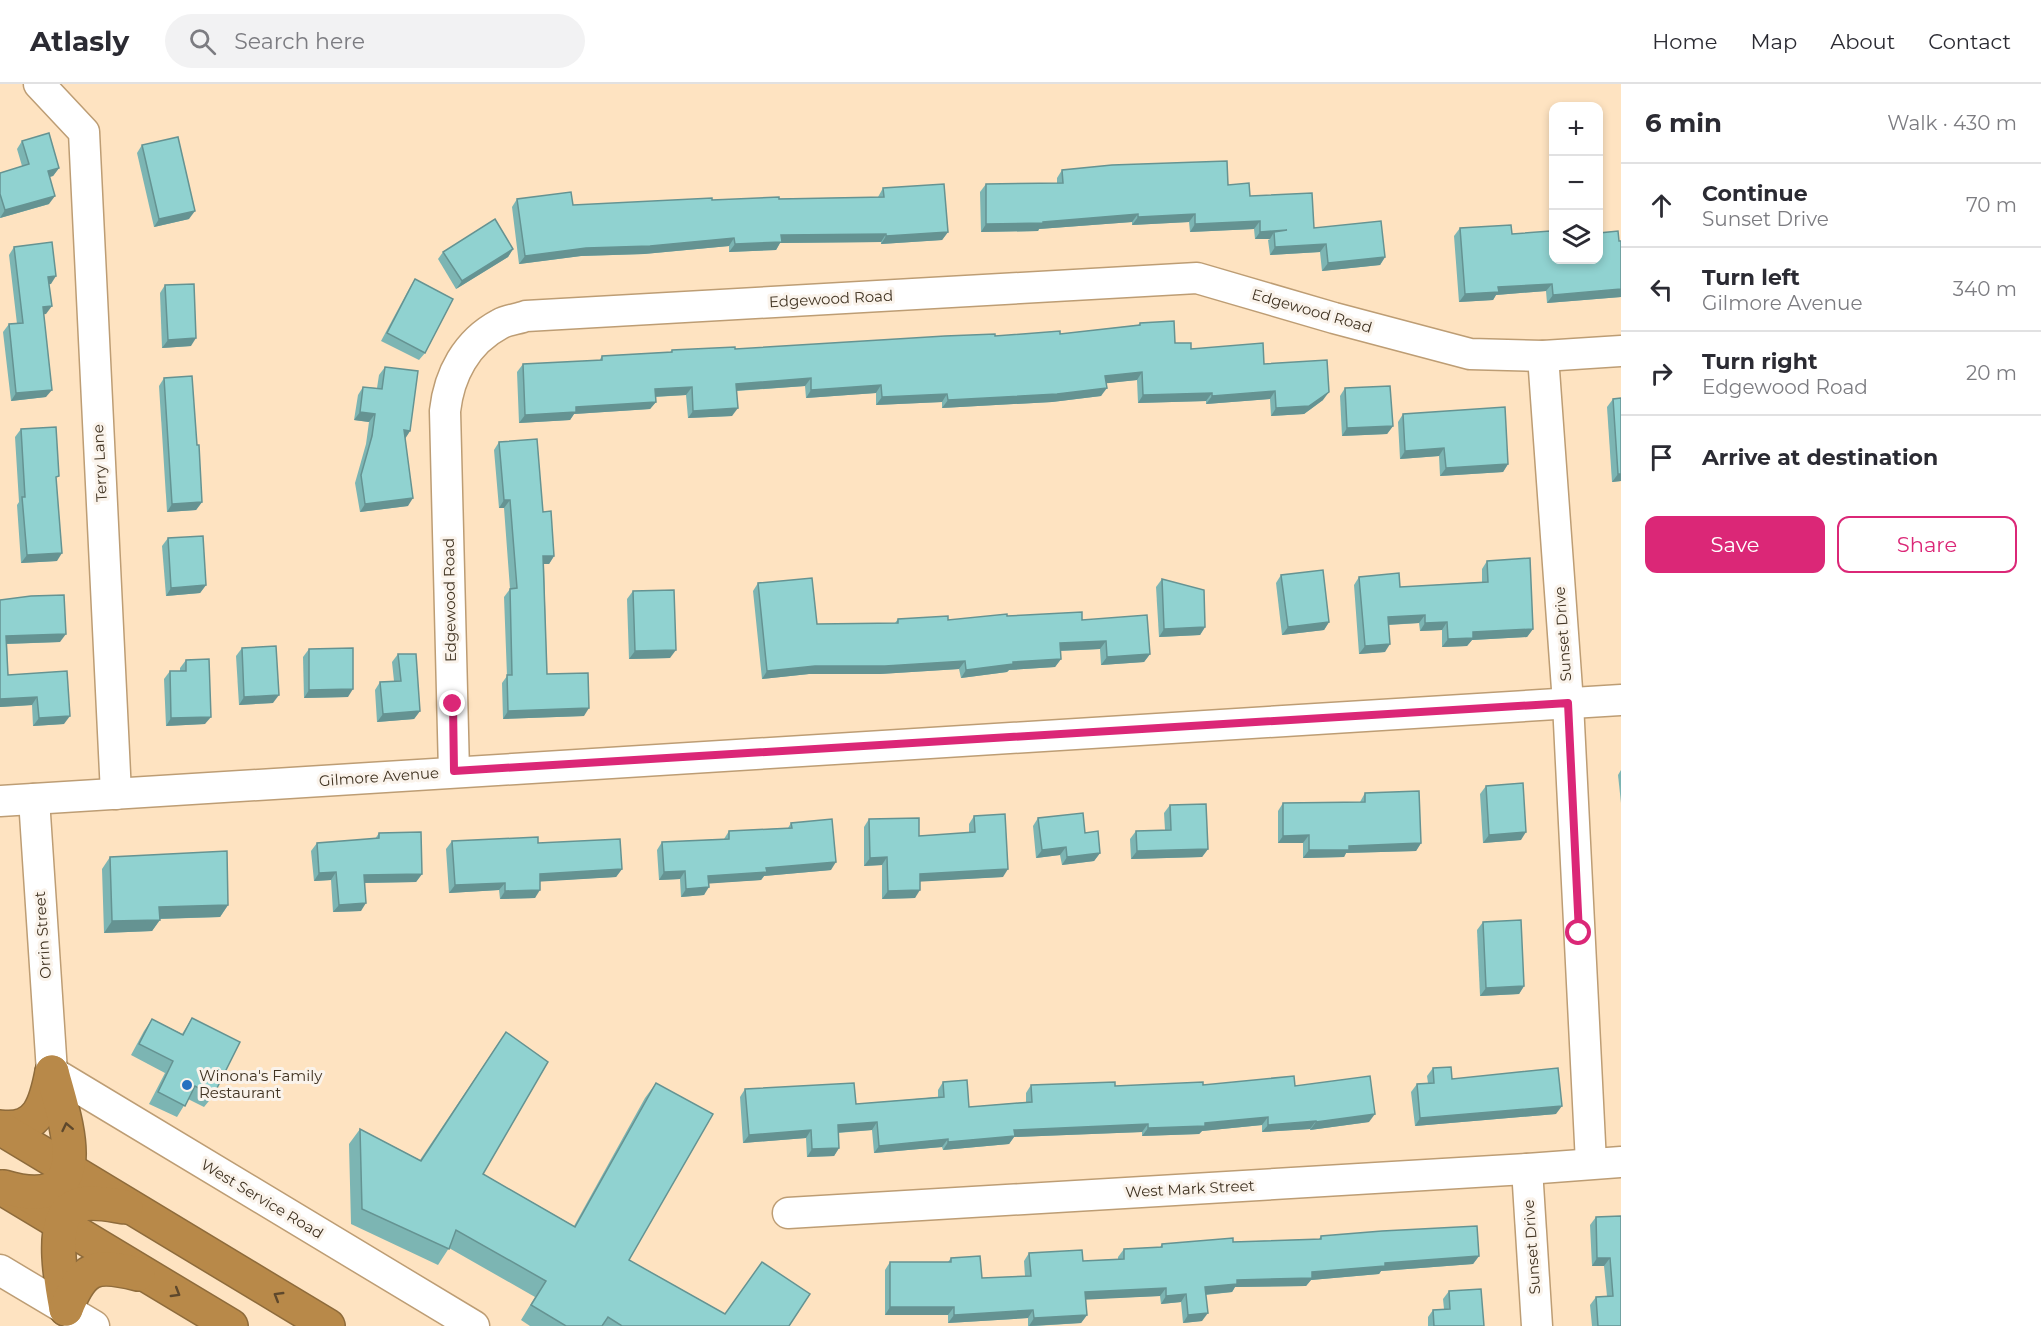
<!DOCTYPE html>
<html lang="en">
<head>
<meta charset="utf-8">
<style>
  body { margin:0; font-family:Montserrat,sans-serif; background:#f2f2f3; color:#2b2b33 }
  .controls { position:absolute; right:18px; top:18px; display:grid; overflow:hidden; border-radius:12px; box-shadow:0 3px 9px #0003 }
  .controls button { width:54px; height:54px; display:grid; place-items:center; padding:0; border:0; border-bottom:2px solid #e1e1e2; background:#fff; color:#2b2b33; font:30px sans-serif }
  .stop { position:absolute; width:18px; height:18px; margin:-14px; border:4px solid #db2777; border-radius:50%; background:#fff }
  .stop.end { background:#db2777; border-color:#fff; box-shadow:0 2px 6px #0008 }
  .list { margin:0; padding:0; list-style:none }
  h2 { display:flex; justify-content:space-between; align-items:center; height:78px; margin:0; padding:0 24px; font-size:26px }
  h2 small { font-size:20px; font-weight:400; color:#7c7c81 }
  .list li { display:grid; grid-template-columns:39px 1fr auto; gap:18px; align-items:center; box-sizing:border-box; height:84px; padding:0 24px; border-top:2px solid #e1e1e2 }
  .list b { display:block; font-size:22px; white-space:nowrap }
  .list p { margin:0; font-size:20px; white-space:nowrap; color:#7c7c81 }
  .list em { font-size:20px; font-style:normal; color:#7c7c81 }
  .actions { display:flex; gap:12px; padding:18px 24px }
  .actions a { flex:1; padding:14px 0; border:2px solid #db2777; border-radius:12px; text-align:center; font-size:21px; color:#db2777 }
  .actions .main { background:#db2777; color:#fff }
  .icon { flex:none; width:33px; height:33px; fill:none; stroke:currentColor; stroke-width:2; stroke-linecap:round; stroke-linejoin:round }
  .map { position:relative; flex:none; width:1621px; height:1242px; overflow:hidden }
  header { display:flex; align-items:center; gap:36px; box-sizing:border-box; height:84px; padding:0 30px; background:#fff; border-bottom:2px solid #e1e1e2 }
  header strong { font-size:28px }
  nav { display:flex; gap:33px; margin-inline-start:auto; font-size:21px }
  .search { width:420px; height:54px; background:#f2f2f3; display:flex; align-items:center; gap:15px; box-sizing:border-box; padding:0 21px; border-radius:33px; color:#7c7c81; font-size:22px }
  main { display:flex }
  aside { flex:1; background:#fff }
  .map>svg:first-child { display:block }
  .lines { fill:none; stroke-linecap:round; stroke-linejoin:round }
  .minor-casing { stroke:#bd9d74; stroke-width:33 }
  .highway-casing { stroke:#8e6b3b; stroke-width:36 }
  .minor { stroke:#fff; stroke-width:30 }
  .highway { stroke:#b88949; stroke-width:33 }
  .wall { fill:#7cb5b3 }
  .shaded-wall { fill:#659392 }
  .building { fill:#90d2d0; stroke:#659392; stroke-width:1.5 }
  .oneway { stroke:#5e482c }
  .route { stroke:#db2777; stroke-width:8 }
  .poi-dot { fill:#2670c0; stroke:#faf3eb; stroke-width:2 }
  .labels { text-anchor:middle; stroke-width:6; stroke-linejoin:round; paint-order:stroke }
  .street-label { font-size:15px; fill:#403322; stroke:#faf3eb }
  .poi-label { font-size:15px; fill:#403322; stroke:#faf3eb; text-anchor:start }
</style>
</head>
<body>
<header>
<strong>Atlasly</strong>
<div class="search"><svg class="icon" aria-label="search" viewBox="0 0 24 24"><circle cx="10" cy="10" r="6"/><path d="M15 15l6 6"/></svg>Search here</div>
<nav><a>Home</a><a>Map</a><a>About</a><a>Contact</a></nav>
</header>
<main>
<div class="map">
<svg width="1621" height="1242" viewBox="0 0 1621 1242">
  <rect width="100%" height="100%" fill="#fee3c1"/>
  <g class="lines">
    <defs>
      <g id="minor">
        <polyline points="39,0 84,48 116,710"/>
        <polyline points="1543,272 1568,619 1591,1079"/>
        <path d="M 454,688 L 445,327 C 449,291 466,258 500,240 C 507,236 518,235 526,232 L 1197,194 L 1334,234 L 1470,270 L 1543,272 L 1621,267"/>
        <polyline points="34,715 52,988 474,1242"/>
        <polyline points="0,717 1621,616"/>
        <polyline points="1527,1085 1537,1242"/>
        <polyline points="788,1129 1527,1085 1621,1078"/>
        <polyline points="0,1186 94,1242"/>
      </g>
      <g id="highway">
        <path d="M 0,1043 C 39,1048 46,1019 52,988"/>
        <polyline points="0,1044 328,1242"/>
        <polyline points="0,1103 231,1242"/>
        <path d="M 4,1103 C 99,1131 66,1039 52,988"/>
        <path d="M 66,1225 C 62,1204 50,1140 70,1125 C 84,1114 110,1121 126,1123"/>
        <path d="M 66,1225 C 83,1183 94,1179 138,1190"/>
      </g>
    </defs>
    <use href="#minor" class="minor-casing"/>
    <use href="#highway" class="highway-casing"/>
    <use href="#minor" class="minor"/>
    <use href="#highway" class="highway"/>
  </g>
  <g class="wall">
    <polygon points="22,57 59,84 53,92 49,93 49,120 0,134 0,89 22,82 17,65"/>
    <polygon points="142,61 189,135 154,143 137,69"/>
    <polygon points="1062,86 1228,101 1314,144 1385,173 1380,181 1322,187 1320,168 1270,171 1268,156 1270,155 1255,155 1254,145 1190,148 1189,138 1132,141 1132,138 1039,145 1038,147 981,148 980,108 986,100 1057,100 1057,94"/>
    <polygon points="883,104 948,148 942,156 881,160 881,158 780,159 776,166 729,168 729,162 644,170 581,172 519,180 512,123 517,115 573,121 712,116 878,113"/>
    <polygon points="1460,144 1512,150 1554,176 1621,157 1621,213 1547,219 1546,207 1496,211 1493,216 1459,218 1454,152"/>
    <polygon points="14,163 51,200 49,200 46,230 44,230 46,313 11,317 3,248 9,240 17,240 9,171"/>
    <polygon points="513,165 508,173 456,205 438,175 443,168"/>
    <polygon points="415,195 425,269 419,276 381,257 410,203"/>
    <polygon points="165,201 191,262 162,264 160,209"/>
    <polygon points="1140,239 1175,259 1191,265 1264,280 1323,316 1304,330 1271,332 1270,315 1206,320 1206,317 1138,319 1137,296 1106,299 1101,312 1052,318 942,324 942,318 876,321 876,309 806,314 805,302 737,307 732,332 688,334 686,311 655,313 656,318 650,325 574,330 570,336 519,339 517,288 523,280 599,277 602,272 670,268 672,266 735,265 995,252 1060,250 1138,241"/>
    <polygon points="385,283 410,347 405,354 408,422 360,428 355,399 366,360 369,338 354,336 358,311 363,303 377,304 379,291"/>
    <polygon points="164,294 197,361 202,418 196,426 167,428 159,302"/>
    <polygon points="1345,304 1393,342 1387,350 1342,352 1340,312"/>
    <polygon points="1621,314 1621,397 1612,398 1607,323 1613,315"/>
    <polygon points="1403,330 1508,380 1503,388 1440,392 1439,372 1400,375 1398,338"/>
    <polygon points="21,345 56,396 57,477 21,479 17,421 19,418 15,353"/>
    <polygon points="499,358 543,428 554,472 549,480 544,480 547,590 584,632 503,635 502,599 507,592 504,513 510,505 504,424 499,424 494,366"/>
    <polygon points="168,454 206,501 200,509 166,512 162,462"/>
    <polygon points="1487,477 1533,545 1527,553 1472,556 1467,562 1442,563 1442,546 1420,547 1419,539 1389,541 1385,568 1359,570 1354,501 1359,493 1400,503 1482,498 1482,485"/>
    <polygon points="1281,491 1329,538 1324,546 1282,551 1276,499"/>
    <polygon points="1162,495 1205,543 1200,551 1159,553 1156,503"/>
    <polygon points="758,499 817,540 895,539 898,535 948,536 1007,532 1082,536 1150,570 1144,578 1101,581 1100,565 1060,567 1061,575 1055,583 1009,586 1007,588 961,594 959,585 880,590 809,590 762,595 753,507"/>
    <polygon points="633,507 670,574 629,575 627,515"/>
    <polygon points="0,516 60,558 7,560 8,591 67,587 64,640 33,642 32,621 0,623"/>
    <polygon points="242,564 273,619 239,621 236,572"/>
    <polygon points="309,565 348,613 304,614 303,573"/>
    <polygon points="398,570 420,627 414,635 377,638 375,606 380,598 394,597 392,578"/>
    <polygon points="186,576 205,640 166,642 164,595 170,587 180,587 180,584"/>
    <polygon points="1621,686 1621,719 1618,691"/>
    <polygon points="1486,702 1521,756 1483,759 1480,710"/>
    <polygon points="1365,709 1421,759 1416,767 1346,769 1344,773 1303,774 1303,759 1278,759 1278,727 1283,719 1360,718"/>
    <polygon points="1170,721 1208,765 1202,773 1131,775 1130,755 1136,747 1165,746 1164,729"/>
    <polygon points="974,732 1003,793 920,797 915,814 882,815 882,781 864,782 864,743 869,735 919,752 969,749 969,740"/>
    <polygon points="1038,734 1085,749 1100,769 1094,777 1062,781 1060,771 1036,774 1033,742"/>
    <polygon points="791,739 831,786 764,792 761,796 709,799 704,811 681,813 680,795 659,796 657,766 662,758 724,755 729,747 788,744"/>
    <polygon points="379,749 422,790 416,798 365,799 361,827 333,828 331,796 314,797 311,767 317,759 375,755"/>
    <polygon points="452,757 538,759 622,785 616,793 540,797 535,814 500,815 499,806 449,809 446,765"/>
    <polygon points="110,773 228,821 220,833 160,835 152,847 104,849 102,785"/>
    <polygon points="1483,838 1524,902 1519,910 1480,912 1477,846"/>
    <polygon points="192,934 213,1012 204,1023 188,1015 177,1033 149,1020 165,989 131,971 144,947 152,935 182,950"/>
    <polygon points="506,948 483,1090 574,1142 645,1014 656,999 629,1176 725,1230 789,1242 530,1242 521,1236 535,1213 449,1164 438,1181 351,1140 349,1060 360,1045 420,1076"/>
    <polygon points="1433,984 1452,995 1556,1030 1415,1042 1411,1008 1417,1000 1428,999 1427,992"/>
    <polygon points="943,998 969,1023 1026,1018 1026,1009 1031,1001 1115,1002 1203,1001 1295,1002 1369,1038 1310,1046 1310,1045 1262,1048 1262,1041 1202,1047 1199,1050 1142,1052 1142,1048 1014,1053 1009,1060 943,1066 942,1063 874,1069 872,1046 838,1049 839,1064 834,1072 807,1073 806,1054 743,1059 740,1013 745,1005 856,1020 938,1013 938,1006"/>
    <polygon points="1621,1132 1621,1242 1592,1242 1590,1221 1596,1213 1607,1212 1604,1182 1592,1182 1590,1141 1596,1133"/>
    <polygon points="1321,1152 1479,1172 1473,1180 1381,1187 1379,1190 1311,1196 1306,1202 1235,1203 1232,1208 1206,1211 1202,1237 1183,1239 1181,1218 1161,1220 1160,1212 1085,1215 1087,1231 1081,1239 1035,1242 1028,1242 1028,1234 948,1239 948,1231 885,1231 885,1186 890,1178 948,1178 951,1174 982,1194 1025,1192 1024,1177 1029,1169 1083,1177 1118,1175 1118,1173 1124,1165 1160,1163 1162,1160 1319,1155"/>
    <polygon points="1449,1207 1484,1242 1428,1242 1428,1233 1433,1226 1444,1225 1443,1215"/>
  </g>
  <g class="shaded-wall">
    <polygon points="59,84 53,92 42,95 48,87"/>
    <polygon points="55,112 49,120 0,134 5,126"/>
    <polygon points="195,127 189,135 154,143 159,135"/>
    <polygon points="1138,130 1132,138 1039,145 1038,147 981,148 986,140 1043,138"/>
    <polygon points="1195,130 1189,138 1132,141 1138,133"/>
    <polygon points="1260,137 1254,145 1190,148 1195,140"/>
    <polygon points="1287,146 1274,148 1270,155 1255,155 1260,148"/>
    <polygon points="948,148 942,156 881,160 886,152"/>
    <polygon points="886,150 881,158 780,159 776,166 729,168 735,160 781,151"/>
    <polygon points="734,154 729,162 644,170 581,172 519,180 525,172 586,164"/>
    <polygon points="1326,160 1320,168 1270,171 1275,163"/>
    <polygon points="513,165 508,173 456,205 462,197"/>
    <polygon points="1385,173 1380,181 1322,187 1328,179"/>
    <polygon points="56,192 51,200 43,201 48,193"/>
    <polygon points="1552,200 1546,207 1496,211 1493,216 1459,218 1465,210 1498,203"/>
    <polygon points="1621,205 1621,213 1547,219 1553,211"/>
    <polygon points="52,222 46,230 38,231 43,223"/>
    <polygon points="196,254 191,262 162,264 168,256"/>
    <polygon points="1142,288 1137,296 1100,300 1105,292"/>
    <polygon points="811,294 805,302 731,307 736,300"/>
    <polygon points="881,301 876,309 806,314 811,306"/>
    <polygon points="692,303 686,311 649,313 655,305"/>
    <polygon points="1107,304 1101,312 1052,318 942,324 948,316"/>
    <polygon points="52,306 46,313 11,317 16,309"/>
    <polygon points="1275,307 1270,315 1206,320 1212,312"/>
    <polygon points="1329,308 1323,316 1304,330 1271,332 1276,324"/>
    <polygon points="1212,309 1206,317 1138,319 1143,311"/>
    <polygon points="947,310 942,318 876,321 882,313"/>
    <polygon points="656,318 650,325 574,330 570,336 519,339 525,331 576,323"/>
    <polygon points="738,324 732,332 688,334 693,327"/>
    <polygon points="360,328 375,330 369,338 354,336"/>
    <polygon points="1393,342 1387,350 1342,352 1347,344"/>
    <polygon points="404,346 410,347 405,355"/>
    <polygon points="1444,364 1439,372 1400,375 1405,367"/>
    <polygon points="1508,380 1503,388 1440,392 1446,384"/>
    <polygon points="1618,390 1621,390 1621,397 1612,398"/>
    <polygon points="413,414 408,422 360,428 365,420"/>
    <polygon points="504,416 510,416 504,424 499,424"/>
    <polygon points="202,418 196,426 167,428 172,420"/>
    <polygon points="62,469 57,477 21,479 27,471"/>
    <polygon points="543,472 554,472 549,480 538,480"/>
    <polygon points="206,501 200,509 166,512 171,504"/>
    <polygon points="1425,531 1419,539 1383,541 1388,533"/>
    <polygon points="1329,538 1324,546 1282,551 1288,543"/>
    <polygon points="1447,538 1442,546 1420,547 1425,539"/>
    <polygon points="1205,543 1200,551 1159,553 1164,545"/>
    <polygon points="1533,545 1527,553 1472,556 1467,562 1442,563 1448,555 1473,548"/>
    <polygon points="66,550 60,558 1,560 6,552"/>
    <polygon points="1106,557 1100,565 1054,567 1060,559"/>
    <polygon points="1390,560 1385,568 1359,570 1365,562"/>
    <polygon points="676,566 670,574 629,575 635,567"/>
    <polygon points="1150,570 1144,578 1101,581 1107,573"/>
    <polygon points="1061,575 1055,583 1009,586 1007,588 961,594 966,586 1013,578"/>
    <polygon points="965,577 959,585 880,590 809,590 762,595 767,587 815,582"/>
    <polygon points="353,605 348,613 304,614 309,606"/>
    <polygon points="279,611 273,619 239,621 244,613"/>
    <polygon points="37,613 32,621 0,623 0,615"/>
    <polygon points="589,624 584,632 503,635 508,627"/>
    <polygon points="420,627 414,635 377,638 383,630"/>
    <polygon points="70,632 64,640 33,642 39,634"/>
    <polygon points="211,633 205,640 166,642 171,634"/>
    <polygon points="1526,748 1521,756 1483,759 1489,751"/>
    <polygon points="1309,751 1303,759 1278,759 1283,752"/>
    <polygon points="1421,759 1416,767 1346,769 1344,773 1303,774 1309,766 1349,762"/>
    <polygon points="1066,763 1060,771 1036,774 1042,766"/>
    <polygon points="1208,765 1202,773 1131,775 1137,767"/>
    <polygon points="1100,769 1094,777 1062,781 1067,773"/>
    <polygon points="887,773 882,781 864,782 870,774"/>
    <polygon points="836,778 831,786 764,792 761,796 703,800 708,792 766,784"/>
    <polygon points="622,785 616,793 534,798 540,790"/>
    <polygon points="1008,785 1003,793 914,798 920,790"/>
    <polygon points="685,787 680,795 659,796 664,788"/>
    <polygon points="336,788 331,796 314,797 319,789"/>
    <polygon points="422,790 416,798 359,799 364,791"/>
    <polygon points="505,799 499,806 449,809 455,801"/>
    <polygon points="709,803 704,811 681,813 686,805"/>
    <polygon points="540,806 535,814 500,815 505,807"/>
    <polygon points="920,806 915,814 882,815 888,807"/>
    <polygon points="366,819 361,827 333,828 339,821"/>
    <polygon points="228,821 220,833 151,835 159,823"/>
    <polygon points="160,836 152,847 104,849 112,837"/>
    <polygon points="1524,902 1519,910 1480,912 1486,904"/>
    <polygon points="1562,1022 1556,1030 1415,1042 1420,1034"/>
    <polygon points="1375,1030 1369,1038 1310,1046 1316,1038"/>
    <polygon points="1268,1033 1262,1041 1202,1047 1199,1050 1142,1052 1148,1044"/>
    <polygon points="1316,1037 1310,1045 1262,1048 1268,1041"/>
    <polygon points="877,1038 872,1046 832,1049 838,1041"/>
    <polygon points="1148,1040 1142,1048 1014,1053 1009,1060 943,1066 948,1058 1014,1046"/>
    <polygon points="811,1046 806,1054 743,1059 749,1051"/>
    <polygon points="948,1055 942,1063 874,1069 879,1062"/>
    <polygon points="839,1064 834,1072 807,1073 812,1065"/>
    <polygon points="1479,1172 1473,1180 1381,1187 1379,1190 1311,1196 1306,1202 1235,1203 1232,1208 1200,1211 1205,1203 1237,1196 1312,1188 1385,1179"/>
    <polygon points="1597,1174 1610,1174 1604,1182 1592,1182"/>
    <polygon points="1166,1204 1160,1212 1079,1216 1085,1208"/>
    <polygon points="1186,1210 1181,1218 1161,1220 1166,1212"/>
    <polygon points="890,1223 954,1223 948,1231 885,1231"/>
    <polygon points="1033,1226 1028,1234 948,1239 954,1231"/>
    <polygon points="1208,1229 1202,1237 1183,1239 1188,1231"/>
    <polygon points="1087,1231 1081,1239 1029,1242 1034,1234"/>
  </g>
  <g class="building">
    <polygon points="49,49 59,84 48,87 55,112 5,126 0,110 0,89 29,80 22,57"/>
    <polygon points="178,53 195,127 159,135 142,61"/>
    <polygon points="1227,77 1228,101 1249,99 1250,112 1312,109 1314,144 1381,137 1385,173 1328,179 1326,160 1275,163 1274,148 1287,146 1260,148 1260,137 1195,140 1195,130 1138,133 1138,130 1043,138 1043,139 986,140 986,100 1063,99 1062,86 1112,81"/>
    <polygon points="944,100 948,148 886,152 886,150 781,151 782,158 735,160 734,154 650,162 586,164 525,172 517,115 571,108 573,121 712,114 712,116 779,113 779,115 884,113 883,104"/>
    <polygon points="495,135 513,165 462,197 443,168"/>
    <polygon points="1511,141 1512,150 1550,147 1551,165 1554,164 1554,176 1599,176 1599,149 1618,147 1619,157 1621,157 1621,205 1553,211 1552,200 1498,203 1499,208 1465,210 1460,144"/>
    <polygon points="52,158 56,192 48,193 52,222 43,223 52,306 16,309 9,240 23,239 14,163"/>
    <polygon points="415,195 453,215 425,269 387,249"/>
    <polygon points="194,200 196,254 168,256 165,201"/>
    <polygon points="1174,237 1175,259 1191,259 1191,265 1263,259 1264,280 1327,276 1329,308 1309,322 1276,324 1275,307 1212,312 1212,309 1143,311 1142,288 1105,292 1107,304 1057,310 948,316 947,310 882,313 881,301 811,306 811,294 736,300 738,324 693,327 692,303 655,305 656,318 576,323 576,328 525,331 523,280 602,276 602,272 672,268 672,266 735,263 735,265 945,252 995,250 995,252 1060,247 1060,250 1140,241 1140,239"/>
    <polygon points="385,283 418,287 410,347 404,346 413,414 365,420 361,391 372,352 375,330 360,328 363,303 382,305"/>
    <polygon points="192,292 197,361 199,361 202,418 172,420 164,294"/>
    <polygon points="1390,302 1393,342 1347,344 1345,304"/>
    <polygon points="1621,314 1621,390 1618,390 1613,315"/>
    <polygon points="1505,323 1508,380 1446,384 1444,364 1405,367 1403,330"/>
    <polygon points="56,343 59,392 56,393 62,469 27,471 22,413 25,413 21,345"/>
    <polygon points="537,355 543,428 551,427 554,472 543,472 547,590 588,589 589,624 508,627 507,591 512,591 510,505 517,504 510,416 504,416 499,358"/>
    <polygon points="203,452 206,501 171,504 168,454"/>
    <polygon points="1530,474 1533,545 1473,548 1473,554 1448,555 1447,538 1425,539 1425,531 1388,533 1390,560 1365,562 1359,493 1399,489 1400,503 1488,498 1487,477"/>
    <polygon points="1323,486 1329,538 1288,543 1281,491"/>
    <polygon points="812,494 817,540 898,539 898,535 948,532 948,536 1007,530 1007,532 1082,528 1082,536 1147,531 1150,570 1107,573 1106,557 1060,559 1061,575 1013,578 1013,580 966,586 965,577 885,582 815,582 767,587 758,499"/>
    <polygon points="1162,495 1204,506 1205,543 1164,545"/>
    <polygon points="674,506 676,566 635,567 633,507"/>
    <polygon points="64,511 66,550 6,552 8,591 67,587 70,632 39,634 37,613 0,615 0,516 31,512"/>
    <polygon points="276,562 279,611 244,613 242,564"/>
    <polygon points="353,564 353,605 309,606 309,565"/>
    <polygon points="398,570 416,570 420,627 383,630 380,598 401,597"/>
    <polygon points="209,575 211,633 171,634 170,587 186,587 186,576"/>
    <polygon points="1523,699 1526,748 1489,751 1486,702"/>
    <polygon points="1419,707 1421,759 1349,762 1349,766 1309,766 1309,751 1283,752 1283,719 1365,718 1365,709"/>
    <polygon points="1206,720 1208,765 1137,767 1136,747 1171,746 1170,721"/>
    <polygon points="1083,729 1085,749 1098,747 1100,769 1067,773 1066,763 1042,766 1038,734"/>
    <polygon points="1005,730 1008,785 920,790 920,806 888,807 887,773 870,774 869,735 919,734 919,752 975,748 974,732"/>
    <polygon points="832,735 836,778 766,784 767,788 708,792 709,803 686,805 685,787 664,788 662,758 729,755 729,747 792,744 791,739"/>
    <polygon points="421,748 422,790 364,791 366,819 339,821 336,788 319,789 317,759 379,754 379,749"/>
    <polygon points="538,753 538,759 620,755 622,785 540,790 540,806 505,807 505,799 455,801 452,757"/>
    <polygon points="227,767 228,821 159,823 160,836 112,837 110,773"/>
    <polygon points="1521,836 1524,902 1486,904 1483,838"/>
    <polygon points="192,934 240,958 213,1012 195,1002 185,1022 158,1008 173,977 139,960 152,935 183,951"/>
    <polygon points="506,948 548,978 483,1090 575,1143 656,999 713,1030 629,1176 725,1230 762,1178 810,1210 789,1242 622,1242 608,1233 602,1242 566,1242 531,1221 546,1197 456,1146 449,1165 362,1125 360,1045 421,1077"/>
    <polygon points="1451,983 1452,995 1558,984 1562,1022 1420,1034 1417,1000 1434,999 1433,984"/>
    <polygon points="1294,992 1295,1002 1370,992 1375,1030 1316,1038 1316,1037 1268,1041 1268,1033 1205,1039 1205,1042 1148,1044 1148,1040 1014,1046 1015,1052 948,1058 948,1055 879,1062 877,1038 838,1041 839,1064 812,1065 811,1046 749,1051 745,1005 854,999 856,1020 944,1013 943,998 967,996 969,1023 1032,1018 1031,1001 1115,998 1115,1002 1203,998 1203,1001"/>
    <polygon points="1621,1132 1621,1242 1598,1242 1596,1213 1613,1212 1610,1174 1597,1174 1596,1133"/>
    <polygon points="1477,1142 1479,1172 1385,1179 1385,1182 1312,1188 1312,1194 1237,1196 1237,1200 1205,1203 1208,1229 1188,1231 1186,1210 1166,1212 1166,1204 1085,1208 1087,1231 1034,1234 1033,1226 954,1231 954,1223 890,1223 890,1178 951,1178 951,1174 980,1172 982,1194 1031,1192 1029,1169 1082,1166 1083,1177 1124,1175 1124,1165 1162,1163 1162,1160 1233,1154 1233,1158 1321,1155 1321,1152 1382,1147"/>
    <polygon points="1481,1205 1484,1242 1434,1242 1433,1226 1450,1225 1449,1207"/>
  </g>
  <defs><path id="oneway-chevron" d="M-2-3.5L2.5 0L-2 3.5" fill="none" stroke-width="1.6" stroke-linecap="round" stroke-linejoin="round" transform="scale(1.5)"/></defs>
  <g class="oneway">
    <use href="#oneway-chevron" transform="translate(67 1043) rotate(-102)"/>
    <use href="#oneway-chevron" transform="translate(176 1209) rotate(31)"/>
    <use href="#oneway-chevron" transform="translate(278 1212) rotate(-149)"/>
  </g>
  <g class="lines">
    <polyline class="route" points="453,620 454,687 1568,619 1579,849"/>
  </g>
  <circle class="poi-dot" cx="187" cy="1001" r="6"/>
  <g class="labels">
    <g class="street-label">
      <text transform="translate(831 215) rotate(-3)" y="5">Edgewood Road</text>
      <text transform="translate(1312 227) rotate(16)" y="5">Edgewood Road</text>
      <text transform="translate(100 379) rotate(-93)" y="5">Terry Lane</text>
      <text transform="translate(450 516) rotate(-91)" y="5">Edgewood Road</text>
      <text transform="translate(1563 550) rotate(-94)" y="5">Sunset Drive</text>
      <text transform="translate(379 693) rotate(-4)" y="5">Gilmore Avenue</text>
      <text transform="translate(43 851) rotate(-94)" y="5">Orrin Street</text>
      <text transform="translate(1190 1105) rotate(-3)" y="5">West Mark Street</text>
      <text transform="translate(262 1115) rotate(31)" y="5">West Service Road</text>
      <text transform="translate(1532 1163) rotate(-94)" y="5">Sunset Drive</text>
    </g>
    <g class="poi-label">
      <text x="199" y="997">Winona's Family<tspan x="199" dy="17">Restaurant</tspan></text>
    </g>
  </g>
</svg>
<div class="controls">
<button>+</button>
<button>−</button>
<button><svg class="icon" aria-label="layers" viewBox="0 0 24 24"><path d="M12 4l9 5-9 5-9-5zM3 14l9 5 9-5"/></svg></button>
</div>
<div class="stop" style="left:1579px;top:849px"></div>
<div class="stop end" style="left:453px;top:620px"></div>
</div>
<aside>
<h2>6 min<small>Walk · 430 m</small></h2>
<ul class="list">
<li><svg class="icon" aria-label="ahead" viewBox="0 0 24 24"><path d="M12 20V5M6 11l6-6 6 6"/></svg><div><b>Continue</b><p>Sunset Drive</p></div><em>70 m</em></li>
<li><svg class="icon" aria-label="left" viewBox="0 0 24 24"><path d="M17 20v-9H6M10 6l-5 5 5 5"/></svg><div><b>Turn left</b><p>Gilmore Avenue</p></div><em>340 m</em></li>
<li><svg class="icon" aria-label="right" viewBox="0 0 24 24"><path d="M7 20v-9h11M14 6l5 5-5 5"/></svg><div><b>Turn right</b><p>Edgewood Road</p></div><em>20 m</em></li>
<li><svg class="icon" aria-label="arrive" viewBox="0 0 24 24"><path d="M6 21V4h12l-3 4 3 4H6"/></svg><div><b>Arrive at destination</b></div></li>
</ul>
<div class="actions"><a class="main">Save</a><a>Share</a></div>
</aside>
</main>
</body>
</html>
